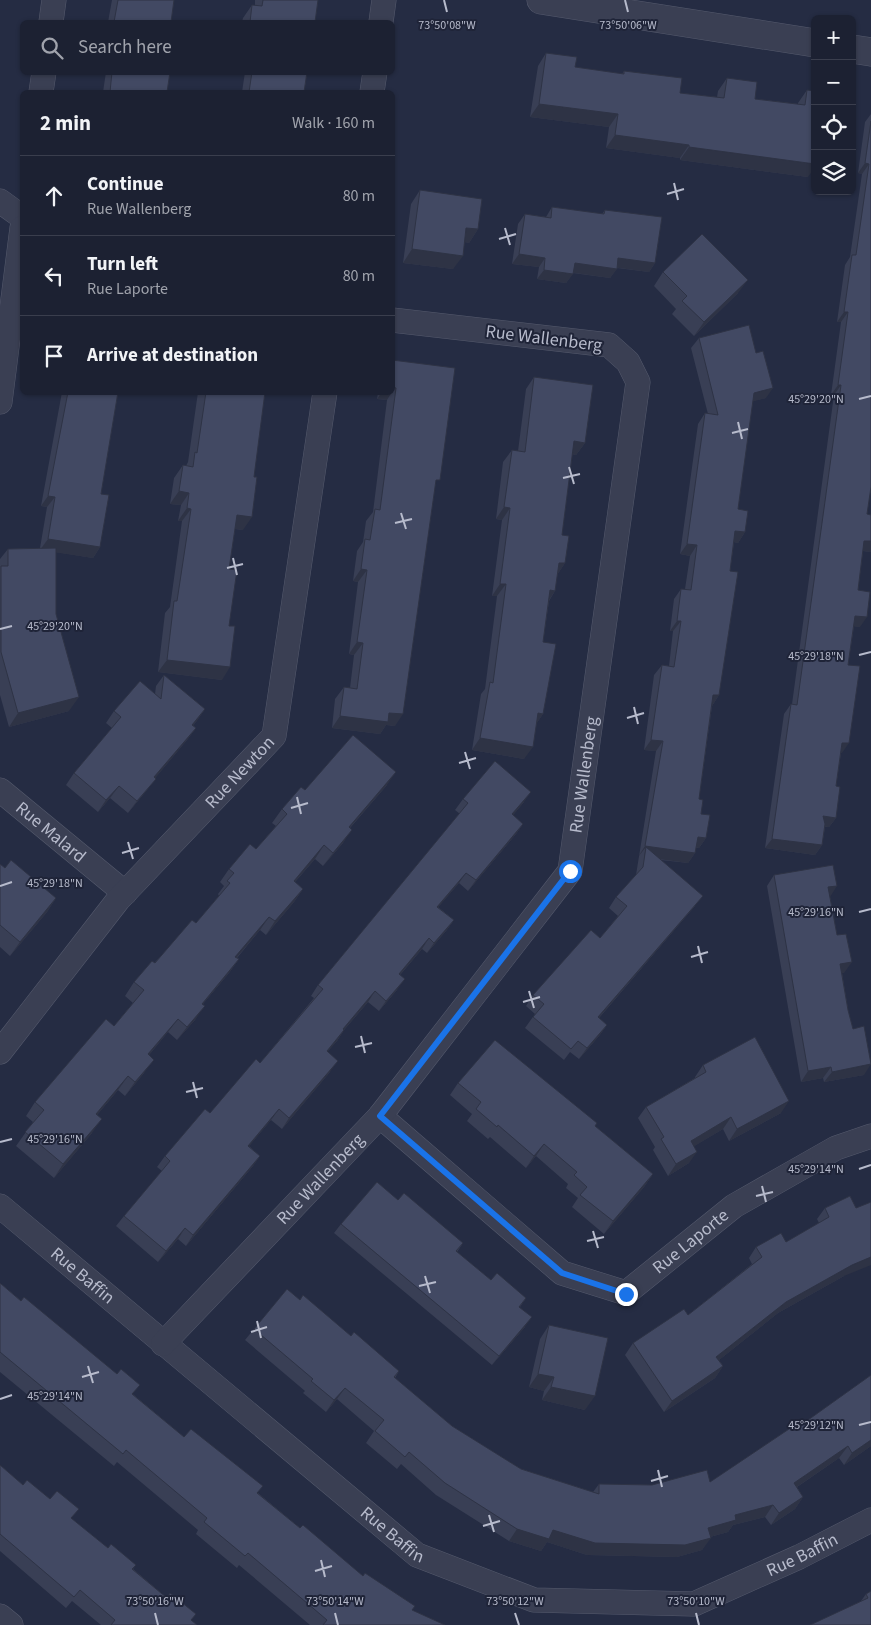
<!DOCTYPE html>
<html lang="en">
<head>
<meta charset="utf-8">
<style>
  body { margin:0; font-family:"Source Sans 3",sans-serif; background:#292e3e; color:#f1f3f6 }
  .controls { position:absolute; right:15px; top:15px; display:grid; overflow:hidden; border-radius:8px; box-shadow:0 1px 4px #0004 }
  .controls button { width:45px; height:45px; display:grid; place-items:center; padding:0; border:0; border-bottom:1px solid #3a3e4d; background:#1c2132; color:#f1f3f6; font:25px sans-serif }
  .stop { position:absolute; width:15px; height:15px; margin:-11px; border:4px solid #1a73e8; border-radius:50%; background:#fff }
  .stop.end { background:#1a73e8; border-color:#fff; box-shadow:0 1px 5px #0008 }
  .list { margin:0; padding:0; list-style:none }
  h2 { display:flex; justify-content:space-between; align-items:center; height:65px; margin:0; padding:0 20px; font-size:21px }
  h2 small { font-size:16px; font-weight:400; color:#a0a3ac }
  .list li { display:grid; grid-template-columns:32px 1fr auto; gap:15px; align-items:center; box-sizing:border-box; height:80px; padding:0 20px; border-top:1px solid #3a3e4d }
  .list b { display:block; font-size:19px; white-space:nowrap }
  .list p { margin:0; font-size:16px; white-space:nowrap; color:#a0a3ac }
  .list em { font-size:16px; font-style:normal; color:#a0a3ac }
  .icon { flex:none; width:28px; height:28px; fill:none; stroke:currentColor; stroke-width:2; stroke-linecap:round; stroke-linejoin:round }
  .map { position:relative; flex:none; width:871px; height:1625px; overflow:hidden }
  .search { position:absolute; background:#1c2132; box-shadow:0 1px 4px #0004; left:20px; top:20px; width:375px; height:55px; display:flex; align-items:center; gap:12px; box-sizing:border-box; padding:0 18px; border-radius:8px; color:#a0a3ac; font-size:19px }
  .panel { position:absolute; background:#1c2132; box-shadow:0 1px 4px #0004; left:20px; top:90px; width:375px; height:305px; border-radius:8px }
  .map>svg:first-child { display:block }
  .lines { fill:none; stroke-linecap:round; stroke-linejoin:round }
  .minor-casing { stroke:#555a6d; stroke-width:25 }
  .tertiary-casing { stroke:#555a6d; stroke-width:29 }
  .minor { stroke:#3a3f53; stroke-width:24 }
  .tertiary { stroke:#3a3f53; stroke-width:28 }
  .wall { fill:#393f55 }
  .shaded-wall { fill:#2e3345 }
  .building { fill:#424963; stroke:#2e3345 }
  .route { stroke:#1a73e8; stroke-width:6 }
  .ticks { fill:none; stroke:#b7bbcc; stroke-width:2 }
  .labels { text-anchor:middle; stroke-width:4; stroke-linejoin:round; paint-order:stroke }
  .street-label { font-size:18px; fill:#b7bbcc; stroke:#1f2438 }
  .ticks-label { font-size:12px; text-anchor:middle; fill:#b7bbcc; stroke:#1f2438; stroke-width:4; stroke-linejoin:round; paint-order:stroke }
</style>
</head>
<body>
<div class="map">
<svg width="871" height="1625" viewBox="0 0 871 1625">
  <rect width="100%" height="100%" fill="#252c43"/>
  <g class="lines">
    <defs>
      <g id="minor">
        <polyline points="51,22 54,0"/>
        <polyline points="381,22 384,0"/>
        <polyline points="41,92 44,72"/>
        <polyline points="372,92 375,72"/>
        <polyline points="0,201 22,217"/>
        <polyline points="0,402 22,228"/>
        <path id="s1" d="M 0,790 L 125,893"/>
        <path id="s2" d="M 0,1052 L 118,900 L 274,736 L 325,392"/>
        <path id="s3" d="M 380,1116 L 562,1273 L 626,1293 L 734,1206 L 836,1148 L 871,1136"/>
        <path id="s4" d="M 0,1206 L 417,1555 L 534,1600 L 694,1604 L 799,1557 L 871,1520"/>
        <path id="s5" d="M 163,1344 L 380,1116 L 570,871 L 638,382 L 628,362 L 609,345 L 392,320"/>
        <polyline points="0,1616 11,1625"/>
      </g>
      <g id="tertiary">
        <polyline points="541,0 815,43"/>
        <polyline points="852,49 871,52"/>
      </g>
    </defs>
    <use href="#minor" class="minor-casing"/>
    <use href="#tertiary" class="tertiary-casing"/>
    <use href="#minor" class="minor"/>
    <use href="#tertiary" class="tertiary"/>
  </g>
  <g class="wall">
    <polygon points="112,0 174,0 171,22 108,22"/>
    <polygon points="255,0 318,0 315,22 242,22 243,18 252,5 255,5"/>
    <polygon points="546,53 575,67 622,74 624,71 680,93 717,97 718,91 727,78 755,99 798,104 798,103 807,90 808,177 680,160 680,158 606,148 609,127 530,117 538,66"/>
    <polygon points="106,72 170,72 167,92 103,92"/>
    <polygon points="245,72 307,72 304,92 242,92"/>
    <polygon points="871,114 871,487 867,514 871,515 871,551 870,552 863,551 858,590 860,627 854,626 848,665 842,753 841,753 836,786 836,818 829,827 825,827 822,845 815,855 765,848 784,714 791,704 792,704 834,395 831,395 841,322 837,322 845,265 850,257 862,174 858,173 865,122"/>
    <polygon points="420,190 478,229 469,243 465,242 453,269 403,263 411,204"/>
    <polygon points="552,207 602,214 605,210 655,263 649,272 617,268 610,278 573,273 566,283 537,279 539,267 512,264 518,224 525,214 546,217"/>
    <polygon points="663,272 738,293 694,336 672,314 676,309 654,286"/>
    <polygon points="699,338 766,398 752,401 738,509 745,532 738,543 734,542 730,571 719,695 712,706 699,799 701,814 706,838 699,848 696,848 695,853 688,863 661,860 695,906 599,1018 607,1025 599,1036 579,1059 570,1052 564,1060 525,1028 535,1014 526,1006 533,995 600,938 618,916 609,908 616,897 636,875 656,751 644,750 654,675 662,665 669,666 673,631 670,631 674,599 681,589 685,589 690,556 680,554 698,424 705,413 708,414 691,348"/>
    <polygon points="392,360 435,486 395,726 386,725 380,734 332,728 335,699 344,687 350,688 354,655 349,654 358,582 353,581 357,551 363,542 366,521 373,512 387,400 377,399 378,392 392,392"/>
    <polygon points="534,377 585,443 576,455 572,454 562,535 565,563 557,575 555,591 549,601 543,642 543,714 536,724 524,759 472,750 481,694 485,689 497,596 492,596 502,520 496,519 503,462 512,450 518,451 526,389"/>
    <polygon points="62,392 118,392 101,494 100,547 93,558 56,552 56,614 69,711 9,727 0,695 0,559 8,549 40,548 47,507 41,506"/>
    <polygon points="198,392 265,392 243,530 235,529 229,569 222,680 158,672 165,613 170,607 182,521 178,521 181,505 170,504 174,478 183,465 186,466 188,462"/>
    <polygon points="164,675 205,709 193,726 196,728 187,740 155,778 147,790 128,813 110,798 98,812 66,785 74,773 112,728 106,723 114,711 155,694 156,686"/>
    <polygon points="387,785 350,828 343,843 323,866 315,859 295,882 303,889 294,902 266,935 260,930 237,958 239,959 229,973 203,1004 195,1020 177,1040 168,1032 149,1055 144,1073 125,1096 118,1090 97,1115 92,1133 54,1178 16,1146 33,1122 26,1116 35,1102 114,1026 133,1003 125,996 134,982 196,923 219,896 218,894 224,886 220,882 229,869 256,849 276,826 272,823 282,809 305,790"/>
    <polygon points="463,799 524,802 513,815 523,824 516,834 468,891 459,883 438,907 454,920 446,931 427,953 422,949 400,975 397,990 379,1011 368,1002 344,1030 337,1041 327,1052 330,1072 282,1129 271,1120 249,1146 260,1156 253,1166 186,1246 178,1239 158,1262 116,1226 124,1216 162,1171 157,1167 165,1156 210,1113 260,1063 314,998 311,996 318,985 460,814 455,810"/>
    <polygon points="0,864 5,868 56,898 47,912 10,956 0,947"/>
    <polygon points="774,875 830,897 844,973 842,973 848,1010 864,1075 824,1082 823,1078 801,1082 767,886"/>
    <polygon points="703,1065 781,1113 729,1141 723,1129 694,1146 689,1163 668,1176 653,1150 655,1147 638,1118 646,1107 695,1078 695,1077"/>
    <polygon points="458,1083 595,1126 653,1174 644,1187 604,1234 572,1207 578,1198 566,1188 568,1184 536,1156 526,1168 490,1137 488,1139 467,1121 472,1114 450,1095"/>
    <polygon points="850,1196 844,1276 778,1313 719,1360 723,1366 715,1378 664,1412 625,1355 633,1343 688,1315 752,1264 749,1258 756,1247 786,1242 819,1223 817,1219 825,1208"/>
    <polygon points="398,1200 463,1243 457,1252 491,1280 526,1298 520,1307 525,1327 492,1365 334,1233 341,1224"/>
    <polygon points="0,1283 184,1437 258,1493 300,1528 363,1576 412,1610 445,1625 310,1625 239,1565 237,1568 196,1534 198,1530 117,1462 114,1466 0,1372"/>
    <polygon points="300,1300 399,1371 395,1378 452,1426 521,1469 593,1492 599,1484 652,1485 710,1482 794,1430 871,1446 844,1465 839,1458 797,1487 803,1497 795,1509 771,1525 765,1517 733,1525 728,1532 710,1537 702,1550 677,1557 587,1555 547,1542 541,1551 509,1541 436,1495 401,1464 397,1469 366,1443 374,1431 337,1399 326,1412 303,1393 305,1391 245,1340 254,1329"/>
    <polygon points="549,1325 585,1410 542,1400 544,1391 529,1387 540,1339"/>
    <polygon points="0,1465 23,1485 72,1519 108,1548 136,1565 133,1569 167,1598 196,1614 191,1620 197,1625 101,1625 72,1601 66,1608 0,1551"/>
    <polygon points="871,1591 871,1625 861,1601 866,1594"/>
  </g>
  <g class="shaded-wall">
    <polygon points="539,104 618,114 609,127 530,117"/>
    <polygon points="615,135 689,145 680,158 606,148"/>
    <polygon points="689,147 815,164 815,167 808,177 680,160"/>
    <polygon points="865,163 869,164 862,174 858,173"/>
    <polygon points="466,228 478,229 469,243 457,241"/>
    <polygon points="412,249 463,256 453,269 403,263"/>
    <polygon points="519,254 545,258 539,267 512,264"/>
    <polygon points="618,258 655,263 649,272 612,267"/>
    <polygon points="575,263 617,269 610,278 568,272"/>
    <polygon points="544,270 573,274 566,283 537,279"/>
    <polygon points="748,280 738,293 694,336 704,322"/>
    <polygon points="844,312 848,312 841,322 837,322"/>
    <polygon points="838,385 841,385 834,395 831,395"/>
    <polygon points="773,388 766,398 747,403 754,393"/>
    <polygon points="382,392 392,392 387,400 377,399"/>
    <polygon points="574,441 585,443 576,455 565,453"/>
    <polygon points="179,491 189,493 181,505 170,504"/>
    <polygon points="48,496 55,497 47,507 41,506"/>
    <polygon points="504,507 510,508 502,520 496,519"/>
    <polygon points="187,508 191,509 182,521 178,521"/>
    <polygon points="237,515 252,517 243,530 228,528"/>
    <polygon points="735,531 745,532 738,543 728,541"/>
    <polygon points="48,539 100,547 93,558 40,550"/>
    <polygon points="864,541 871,541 871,551 870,552 858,550"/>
    <polygon points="687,544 697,545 690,556 680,554"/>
    <polygon points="559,563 565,563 557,575"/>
    <polygon points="361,569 367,570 358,582 353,581"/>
    <polygon points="500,584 506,584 497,596 492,596"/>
    <polygon points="550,590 555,591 547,603"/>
    <polygon points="855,616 867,617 860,627 848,626"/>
    <polygon points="677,621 681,621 673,631 670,631"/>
    <polygon points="357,642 363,643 354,655 349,654"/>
    <polygon points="167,660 230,667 222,680 158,672"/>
    <polygon points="713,695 719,695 712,706 706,705"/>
    <polygon points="79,697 69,711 9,727 18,713"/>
    <polygon points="205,709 197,721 184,736 192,725"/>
    <polygon points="389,713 403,714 395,726 386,725 380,734 332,728 340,716"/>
    <polygon points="538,713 543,714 535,726"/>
    <polygon points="196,728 187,740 146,789 154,777"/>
    <polygon points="480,738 533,747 524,759 472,750"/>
    <polygon points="651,740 663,741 656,751 644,750"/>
    <polygon points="842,743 849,743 842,753 835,752"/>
    <polygon points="396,772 387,785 339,840 349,827"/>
    <polygon points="156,779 147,790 128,813 137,801"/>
    <polygon points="119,786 110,798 98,812 106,800"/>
    <polygon points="531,792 524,802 505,825 512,814"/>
    <polygon points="823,816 836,818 829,827 816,826"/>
    <polygon points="523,824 516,834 468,891 476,880"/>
    <polygon points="352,830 343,843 323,866 333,853"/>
    <polygon points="698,837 706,838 699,848 691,847"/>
    <polygon points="772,839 822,845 815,855 765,848"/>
    <polygon points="324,845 315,859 284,894 294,881"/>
    <polygon points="645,846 695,853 688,863 644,857 646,847 638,857"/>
    <polygon points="466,873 459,883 430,917 437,907"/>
    <polygon points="837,886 830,897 828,887"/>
    <polygon points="303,889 294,902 266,935 275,921"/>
    <polygon points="703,896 695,906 590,1028 598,1017"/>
    <polygon points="56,898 47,912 10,956 20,942"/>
    <polygon points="269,917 260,930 226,970 235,957"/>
    <polygon points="454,920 446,931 427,953 434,943"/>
    <polygon points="429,938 422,949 391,985 399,974"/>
    <polygon points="239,959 229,973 192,1017 202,1004"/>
    <polygon points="852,962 844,973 832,975 840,964"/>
    <polygon points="405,979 397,990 379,1011 386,1001"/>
    <polygon points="375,991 368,1002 336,1039 343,1029"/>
    <polygon points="205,1006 195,1020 177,1040 187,1027"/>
    <polygon points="178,1019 168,1032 138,1068 148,1054"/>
    <polygon points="607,1025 599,1036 579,1059 587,1048"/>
    <polygon points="344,1030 337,1041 319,1062 327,1051"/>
    <polygon points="154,1060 144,1073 125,1096 135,1082"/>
    <polygon points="338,1061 330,1072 282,1129 289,1118"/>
    <polygon points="871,1064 864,1075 824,1082 832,1072"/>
    <polygon points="831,1067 823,1078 801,1082 808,1071"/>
    <polygon points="128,1076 118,1090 86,1128 96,1114"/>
    <polygon points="789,1101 781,1113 729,1141 737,1129"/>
    <polygon points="279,1109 271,1120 241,1156 248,1146"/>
    <polygon points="731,1117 723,1129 683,1153 691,1141"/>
    <polygon points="102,1119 92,1133 54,1178 63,1164"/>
    <polygon points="544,1144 536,1156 526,1168 534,1156"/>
    <polygon points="697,1152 689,1163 668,1176 676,1164"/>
    <polygon points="260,1156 253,1166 186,1246 193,1235"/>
    <polygon points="653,1174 644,1187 604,1234 613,1221"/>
    <polygon points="185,1228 178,1239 158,1262 166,1251"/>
    <polygon points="871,1257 871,1265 844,1276 778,1313 709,1368 716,1357 786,1302 852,1265"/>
    <polygon points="532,1317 525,1327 492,1365 499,1356"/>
    <polygon points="723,1366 715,1378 664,1412 672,1401"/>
    <polygon points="538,1374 554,1377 544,1391 529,1387"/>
    <polygon points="551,1387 595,1396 585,1410 542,1400"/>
    <polygon points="345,1388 337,1399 326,1412 334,1400"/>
    <polygon points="871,1440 871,1446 844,1465 852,1453"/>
    <polygon points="848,1446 839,1458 785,1495 794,1483"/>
    <polygon points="803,1497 795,1509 771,1525 779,1513"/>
    <polygon points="773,1505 765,1517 733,1525 728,1532 699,1540 708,1528 735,1515"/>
    <polygon points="517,1529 553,1530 711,1538 702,1550 677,1557 587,1555 547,1542 541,1551 509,1541"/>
  </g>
  <g class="building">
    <polygon points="118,0 174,0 171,22 114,22"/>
    <polygon points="263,0 318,0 315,22 250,22 252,5 262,6"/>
    <polygon points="546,53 577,57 575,67 624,74 624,71 682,78 680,93 724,98 727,78 757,82 755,99 805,105 807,90 815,91 815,164 689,147 689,145 615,135 618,114 539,104"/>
    <polygon points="112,72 170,72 167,92 110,92"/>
    <polygon points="252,72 307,72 304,92 249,92"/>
    <polygon points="871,121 871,487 867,514 871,515 871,541 864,541 858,590 870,592 867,617 855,616 848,665 860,666 849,743 842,743 836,786 840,787 836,818 823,816 825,824 822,845 772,839 791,704 797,705 811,603 841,385 838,385 848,312 844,312 852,255 856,255 869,164 865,163"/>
    <polygon points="420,190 482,199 478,229 466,228 463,256 412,249"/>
    <polygon points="552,207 604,214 605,210 662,217 655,263 618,258 617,269 575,263 573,274 544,270 545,258 519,254 525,214 551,218"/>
    <polygon points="702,234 748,280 704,322 682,301 687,296 663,272"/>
    <polygon points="749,325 756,353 763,351 773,388 754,393 738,509 748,511 745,532 735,531 730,571 738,572 719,695 713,695 699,799 703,800 701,814 710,815 706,838 698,837 695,853 645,846 663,741 651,740 662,665 674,667 681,621 677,621 681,589 691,590 697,545 687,544 705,413 718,415 699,338"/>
    <polygon points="392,360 455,368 440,480 436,480 403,714 389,713 388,722 340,716 344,687 357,689 363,643 357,642 367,570 361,569 365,539 370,540 375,509 380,510 396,388 392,387"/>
    <polygon points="534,377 593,385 585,443 574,441 562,535 569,536 565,563 559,563 555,591 550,590 543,642 556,644 543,714 538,713 533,747 480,738 490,682 493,683 506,584 500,584 510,508 504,507 512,450 525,452"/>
    <polygon points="68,392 118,392 101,494 109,495 100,547 48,539 55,497 48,496"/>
    <polygon points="206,392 265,392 254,477 257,477 252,517 237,515 229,569 237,570 229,626 235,626 230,667 167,660 174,601 177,601 191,509 187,508 189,493 179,491 183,465 193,467 195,452 197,453"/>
    <polygon points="56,548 56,614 79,697 18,713 1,652 1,566 8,566 8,549"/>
    <polygon points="164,675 205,709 192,725 196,728 154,777 156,779 137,801 119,786 106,800 74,773 121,717 114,711 140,681 161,699"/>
    <polygon points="353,735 396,772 349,827 352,830 333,853 324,845 294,881 303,889 275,921 269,917 235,957 239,959 202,1004 205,1006 187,1027 178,1019 148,1054 154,1060 135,1082 128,1076 96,1114 102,1119 63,1164 25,1132 44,1110 35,1102 106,1019 114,1026 144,990 134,982 152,961 155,963 192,920 196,923 230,883 227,881 234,873 229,869 250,844 256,849 287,814 282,809 301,787 305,790"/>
    <polygon points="495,761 531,792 512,814 523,824 476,880 466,873 437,907 454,920 434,943 429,938 399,974 405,979 386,1001 375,991 343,1029 344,1030 327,1051 338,1061 289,1118 279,1109 248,1146 260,1156 193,1235 185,1228 166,1251 124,1216 170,1161 165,1156 205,1109 210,1113 256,1059 260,1063 323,989 318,985 468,803 463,799"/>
    <polygon points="646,847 703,896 598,1017 607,1025 587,1048 578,1041 571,1049 533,1017 544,1004 533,995 591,930 600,938 627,906 616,897 643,867"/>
    <polygon points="11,860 56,898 20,942 0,925 0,864 5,868"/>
    <polygon points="833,865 837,886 828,887 837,935 846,934 852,962 840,964 848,1010 853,1029 864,1026 871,1064 832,1072 831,1067 808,1071 774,875"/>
    <polygon points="755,1037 789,1101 737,1129 731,1117 691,1141 697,1152 676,1164 661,1139 664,1137 646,1107 706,1072 703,1065"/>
    <polygon points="495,1040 597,1123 595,1126 653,1174 613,1221 580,1195 587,1187 574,1175 577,1172 544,1144 534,1156 498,1125 497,1127 476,1109 481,1102 458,1083"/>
    <polygon points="377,1182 398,1200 404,1193 463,1243 456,1251 491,1280 497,1273 526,1298 519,1307 532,1317 499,1356 341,1224"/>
    <polygon points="850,1196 856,1208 871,1202 871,1257 852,1265 786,1302 716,1357 723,1366 672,1401 633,1343 684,1309 688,1315 762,1257 756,1247 781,1233 786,1242 829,1217 825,1208"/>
    <polygon points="0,1283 21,1301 24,1297 117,1374 121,1369 140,1385 132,1394 184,1437 191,1429 263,1486 257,1493 300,1528 303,1525 363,1576 365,1573 415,1606 412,1610 445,1625 323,1625 327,1620 248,1553 245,1556 204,1522 207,1518 126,1450 123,1454 0,1352"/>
    <polygon points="287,1289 300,1300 303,1295 351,1336 354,1332 399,1371 394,1377 452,1426 521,1469 599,1494 599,1484 652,1485 707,1470 710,1482 792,1427 794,1430 871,1375 871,1440 852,1453 848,1446 794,1483 803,1497 779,1513 773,1505 735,1515 736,1520 708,1528 711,1538 685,1545 595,1543 553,1530 549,1539 517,1529 445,1483 409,1452 405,1457 375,1431 384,1420 345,1388 334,1400 311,1381 313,1379 254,1329"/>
    <polygon points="549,1325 608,1338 595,1396 551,1387 554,1377 538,1374"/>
    <polygon points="0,1465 23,1485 27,1480 50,1499 57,1491 79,1509 71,1518 108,1548 111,1544 136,1565 132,1569 167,1598 170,1593 196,1614 191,1620 197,1625 111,1625 115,1620 80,1590 74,1597 0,1534"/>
    <polygon points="871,1591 871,1625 810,1625 868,1598 866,1594"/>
  </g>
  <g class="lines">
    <polyline class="route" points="570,871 380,1116 562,1273 626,1294"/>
  </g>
  <path class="ticks" d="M 444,0 L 447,12M 625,0 L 628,12M 674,183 L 678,200M 667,194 L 684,189M 505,228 L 510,245M 499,239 L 516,234M 859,399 L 871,396M 738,422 L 742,439M 732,433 L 748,429M 569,467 L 574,484M 563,478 L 580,474M 401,513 L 406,529M 395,523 L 412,519M 233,558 L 237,575M 227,568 L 243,564M 0,629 L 12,626M 859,655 L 871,652M 634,707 L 638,724M 627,718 L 644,713M 465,752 L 470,769M 459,763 L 476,758M 297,797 L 301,814M 291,808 L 308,803M 128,842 L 133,859M 122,853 L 139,848M 0,886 L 12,882M 859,912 L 871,909M 698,946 L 702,963M 691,957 L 708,952M 529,991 L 534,1008M 523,1002 L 540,997M 361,1036 L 365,1053M 355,1047 L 372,1043M 193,1082 L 197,1098M 186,1092 L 203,1088M 0,1142 L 12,1139M 859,1169 L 871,1165M 762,1186 L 766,1202M 756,1196 L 773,1192M 593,1231 L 598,1248M 587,1241 L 604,1237M 425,1276 L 430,1293M 419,1286 L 436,1282M 257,1321 L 261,1338M 251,1332 L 267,1327M 88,1366 L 93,1383M 82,1377 L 99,1372M 0,1399 L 12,1395M 859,1425 L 871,1422M 658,1470 L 662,1487M 651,1481 L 668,1476M 489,1515 L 494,1532M 483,1526 L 500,1521M 321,1560 L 325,1577M 315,1571 L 332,1566M 155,1613 L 158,1625M 335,1613 L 338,1625M 515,1613 L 519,1625M 696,1613 L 699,1625"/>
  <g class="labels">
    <g class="street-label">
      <text transform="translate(544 338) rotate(7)" y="6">Rue Wallenberg</text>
      <text dy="6" stroke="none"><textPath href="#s2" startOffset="369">Rue Newton</textPath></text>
      <text dy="6" stroke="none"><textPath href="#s5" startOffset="722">Rue Wallenberg</textPath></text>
      <text dy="6" stroke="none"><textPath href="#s1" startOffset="66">Rue Malard</textPath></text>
      <text dy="6" stroke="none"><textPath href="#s5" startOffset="228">Rue Wallenberg</textPath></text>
      <text dy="6" stroke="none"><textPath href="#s3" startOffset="390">Rue Laporte</textPath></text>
      <text dy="6" stroke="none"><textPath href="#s4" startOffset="108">Rue Baffin</textPath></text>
      <text dy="6" stroke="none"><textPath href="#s4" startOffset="512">Rue Baffin</textPath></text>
      <text dy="6" stroke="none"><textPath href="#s4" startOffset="948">Rue Baffin</textPath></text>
    </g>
  </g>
  <g class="ticks-label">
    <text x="447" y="29">73°50'08"W</text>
    <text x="628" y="29">73°50'06"W</text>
    <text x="816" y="403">45°29'20"N</text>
    <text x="55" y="630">45°29'20"N</text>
    <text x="816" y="660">45°29'18"N</text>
    <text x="55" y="887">45°29'18"N</text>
    <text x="816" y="916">45°29'16"N</text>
    <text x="55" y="1143">45°29'16"N</text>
    <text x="816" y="1173">45°29'14"N</text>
    <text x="55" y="1400">45°29'14"N</text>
    <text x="816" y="1429">45°29'12"N</text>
    <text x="155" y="1605">73°50'16"W</text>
    <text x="335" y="1605">73°50'14"W</text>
    <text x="515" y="1605">73°50'12"W</text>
    <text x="696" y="1605">73°50'10"W</text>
  </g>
</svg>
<div class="controls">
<button>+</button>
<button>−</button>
<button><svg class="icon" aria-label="locate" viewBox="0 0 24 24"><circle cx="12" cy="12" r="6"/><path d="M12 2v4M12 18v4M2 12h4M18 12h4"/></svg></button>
<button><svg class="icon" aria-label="layers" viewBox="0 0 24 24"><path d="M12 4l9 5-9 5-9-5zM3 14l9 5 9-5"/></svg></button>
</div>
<div class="stop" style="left:570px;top:871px"></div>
<div class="stop end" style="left:626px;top:1294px"></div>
<div class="search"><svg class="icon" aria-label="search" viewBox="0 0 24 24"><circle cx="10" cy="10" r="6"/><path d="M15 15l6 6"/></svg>Search here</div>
<section class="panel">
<h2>2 min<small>Walk · 160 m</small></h2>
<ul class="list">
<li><svg class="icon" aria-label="ahead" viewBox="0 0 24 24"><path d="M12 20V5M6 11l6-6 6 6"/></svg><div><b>Continue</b><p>Rue Wallenberg</p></div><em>80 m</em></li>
<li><svg class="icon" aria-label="left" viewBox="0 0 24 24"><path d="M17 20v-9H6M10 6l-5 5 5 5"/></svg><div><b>Turn left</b><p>Rue Laporte</p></div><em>80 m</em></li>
<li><svg class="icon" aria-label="arrive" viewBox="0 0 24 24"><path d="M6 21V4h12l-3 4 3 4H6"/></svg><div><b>Arrive at destination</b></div></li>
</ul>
</section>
</div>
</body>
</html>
